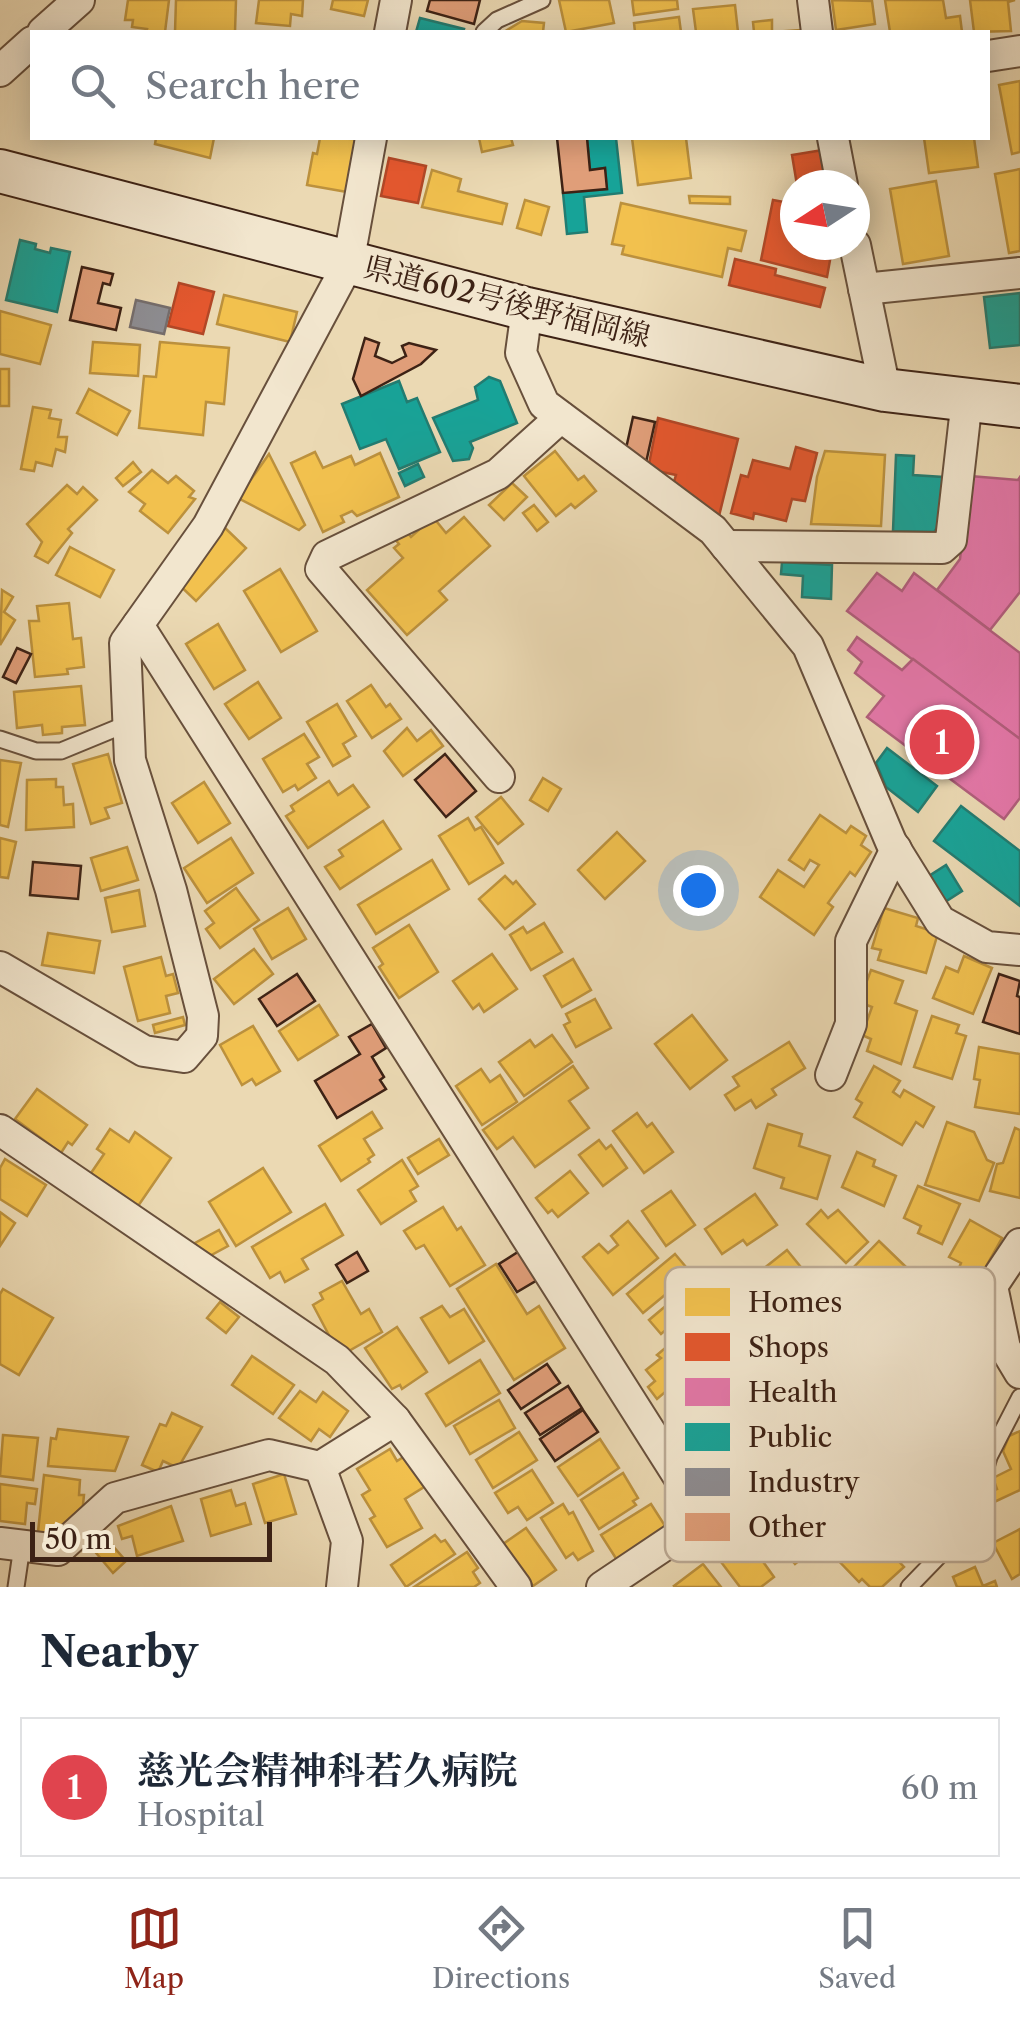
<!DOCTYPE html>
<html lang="en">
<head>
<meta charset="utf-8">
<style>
  body { margin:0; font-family:"Libre Caslon Text","Noto Serif JP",serif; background:#f2f2f3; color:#1f2937 }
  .compass { position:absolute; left:780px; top:170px; width:90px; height:90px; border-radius:50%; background:#fff; box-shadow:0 5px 25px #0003; rotate:258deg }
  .scale { position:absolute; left:30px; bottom:25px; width:242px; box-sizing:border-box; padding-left:10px; border:5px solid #3d2215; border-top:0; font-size:28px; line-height:35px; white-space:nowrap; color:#3d2215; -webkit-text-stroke:8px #f2e6ce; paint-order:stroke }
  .you { position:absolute; left:698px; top:890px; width:35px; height:35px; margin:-25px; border:8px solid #fff; border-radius:50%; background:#1a73e8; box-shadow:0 0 0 15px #1a73e833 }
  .badge { display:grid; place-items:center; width:65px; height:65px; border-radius:50%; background:#8f2418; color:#fff; font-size:32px; font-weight:700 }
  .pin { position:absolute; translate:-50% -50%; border:5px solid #fff; box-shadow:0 2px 10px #0006 }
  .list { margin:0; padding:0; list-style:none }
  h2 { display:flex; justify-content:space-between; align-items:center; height:130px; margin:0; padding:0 40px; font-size:42px }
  h2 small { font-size:32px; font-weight:400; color:#747a83 }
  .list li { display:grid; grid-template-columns:65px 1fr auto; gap:30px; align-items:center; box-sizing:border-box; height:140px; margin:0 20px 20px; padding:0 20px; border:2px solid #e0e1e3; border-radius:0px }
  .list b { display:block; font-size:38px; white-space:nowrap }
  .list p { margin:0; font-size:32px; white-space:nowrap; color:#747a83 }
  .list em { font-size:32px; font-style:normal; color:#747a83 }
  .icon { flex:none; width:55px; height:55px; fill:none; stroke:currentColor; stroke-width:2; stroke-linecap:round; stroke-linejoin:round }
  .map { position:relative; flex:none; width:1020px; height:1587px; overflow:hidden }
  .search { position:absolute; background:#fff; box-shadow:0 5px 25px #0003; left:30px; right:30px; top:30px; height:110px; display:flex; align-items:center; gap:25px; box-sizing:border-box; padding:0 35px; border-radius:0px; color:#747a83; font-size:38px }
  .sheet { height:290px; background:#fff }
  nav { display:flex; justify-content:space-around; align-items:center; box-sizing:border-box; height:140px; border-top:2px solid #e0e1e3; background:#fff; font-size:28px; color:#747a83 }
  nav a { display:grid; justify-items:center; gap:5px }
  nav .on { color:#8f2418 }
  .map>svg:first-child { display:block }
  .homes { fill:#f2c14e; stroke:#bc913d; stroke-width:2.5 }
  .shops { fill:#e4572e; stroke:#b24726; stroke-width:2.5 }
  .health { fill:#e377a8; stroke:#b15e7c; stroke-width:2.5 }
  .public { fill:#17a398; stroke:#227c71; stroke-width:2.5 }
  .industry { fill:#8d8d92; stroke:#756d6c; stroke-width:2.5 }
  .building { fill:#e09e79; stroke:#3d2215; stroke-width:2.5 }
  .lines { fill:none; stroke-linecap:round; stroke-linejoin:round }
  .service-casing { stroke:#68503c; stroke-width:19 }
  .minor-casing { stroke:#68503c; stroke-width:34 }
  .secondary-casing { stroke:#3d2215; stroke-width:46 }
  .service { stroke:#f2e6ce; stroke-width:15 }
  .minor { stroke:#f2e6ce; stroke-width:30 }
  .secondary { stroke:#f2e6ce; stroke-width:42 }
  .labels { text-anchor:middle; stroke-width:10; stroke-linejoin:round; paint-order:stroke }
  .street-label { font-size:30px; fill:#3d2215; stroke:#f2e6ce }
  .key { fill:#f2e6ce; stroke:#bcab96; stroke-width:2.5 }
  .key-label { font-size:28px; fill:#3d2215 }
</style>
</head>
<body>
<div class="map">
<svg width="1020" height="1587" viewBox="0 0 1020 1587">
  <rect width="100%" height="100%" fill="#ebd9b3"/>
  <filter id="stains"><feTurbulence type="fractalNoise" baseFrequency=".002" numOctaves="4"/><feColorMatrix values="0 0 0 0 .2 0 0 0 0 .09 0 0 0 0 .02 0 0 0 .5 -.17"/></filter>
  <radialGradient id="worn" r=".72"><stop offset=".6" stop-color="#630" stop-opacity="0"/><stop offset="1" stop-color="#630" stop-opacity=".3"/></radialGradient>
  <g class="homes">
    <polygon points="128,0 169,0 165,32 146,32 147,29 132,27 133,20 125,20"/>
    <polygon points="176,0 236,0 235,32 175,32"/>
    <polygon points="259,0 303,0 302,16 291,14 290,26 256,23"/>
    <polygon points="333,0 368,0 364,16 331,9"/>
    <polygon points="559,0 609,0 614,23 566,32"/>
    <polygon points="632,0 677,0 678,9 634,15"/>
    <polygon points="832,0 872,1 875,24 836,30"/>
    <polygon points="885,0 943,0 946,18 960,16 962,32 890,32"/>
    <polygon points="970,0 1015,0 1008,2 1011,31 974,32"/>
    <polygon points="735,5 738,32 696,32 693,9"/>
    <polygon points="679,17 681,32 635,32 634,23"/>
    <polygon points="772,20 772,32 800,30 800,32 754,32 753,22"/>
    <polygon points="522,21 544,23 543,32 504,32"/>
    <polygon points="1020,81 1020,152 1012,154 999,85"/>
    <polygon points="156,138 214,138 210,158 155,144"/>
    <polygon points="320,138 357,139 347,192 307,185 313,153 317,154"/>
    <polygon points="479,138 511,138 513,145 482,152"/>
    <polygon points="632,138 686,138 691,178 638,185"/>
    <polygon points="924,138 974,138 978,167 929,173"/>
    <polygon points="1020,169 1020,251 1009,253 995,174"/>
    <polygon points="432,170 461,179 458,191 507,204 502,224 422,207"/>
    <polygon points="936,181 949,256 903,264 890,189"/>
    <polygon points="689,196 730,197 730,204 690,203"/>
    <polygon points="525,200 549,207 541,235 517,228"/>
    <polygon points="621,203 746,231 741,251 728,248 722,277 622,254 624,246 612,244"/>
    <polygon points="224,295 297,312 290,342 217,324"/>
    <polygon points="0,311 51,325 40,364 0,354"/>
    <polygon points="93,342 140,345 138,376 90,373"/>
    <polygon points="160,342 229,348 224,404 206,402 203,435 139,428 144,376 156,377"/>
    <rect x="0" y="369" width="9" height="37"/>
    <polygon points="89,389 130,411 117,435 77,413"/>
    <polygon points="33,407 51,410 49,418 61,420 58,437 67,437 65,452 56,449 52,466 36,462 34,471 21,469"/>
    <polygon points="555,451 578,480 584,476 596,491 575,508 571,504 556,516 524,476"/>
    <polygon points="825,451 885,455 881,526 811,524 817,477"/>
    <polygon points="315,452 323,468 351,456 355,465 380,453 399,497 357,516 352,511 341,516 344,522 323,532 291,463"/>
    <polygon points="269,454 305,525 299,530 238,498"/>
    <polygon points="133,462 141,472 123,486 116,478"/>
    <polygon points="152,470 168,483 176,476 194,491 189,497 195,499 168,533 140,511 145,504 129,492"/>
    <polygon points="512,483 527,497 504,520 489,505"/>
    <polygon points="67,485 77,494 83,487 97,500 68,529 72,533 48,563 35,556 42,542 27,524"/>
    <polygon points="534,505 548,522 537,531 523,513"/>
    <polygon points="433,517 446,533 464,517 490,546 439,591 447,600 407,635 367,590 403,558 394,548 399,544 393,537 404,528 411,537"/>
    <polygon points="223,526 246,548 196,601 173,579"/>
    <polygon points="70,547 114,570 100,597 56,575"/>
    <polygon points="280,569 317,631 281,652 244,591"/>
    <polygon points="2,590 13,597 4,612 15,620 0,645"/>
    <polygon points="69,603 73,639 81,638 84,667 67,669 68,674 35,677 29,621 39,621 37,606"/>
    <polygon points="218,624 245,670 214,689 186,644"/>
    <polygon points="258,682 281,718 249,739 225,704"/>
    <polygon points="371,685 386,707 390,704 401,719 372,738 347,701"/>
    <polygon points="81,686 85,725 62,727 62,733 43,735 42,725 17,728 14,692"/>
    <polygon points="337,704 356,736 343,744 350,756 333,766 307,722"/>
    <polygon points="407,728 417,741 431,730 443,746 403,776 384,751"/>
    <polygon points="304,734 319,757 307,764 316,778 298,790 295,785 283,792 263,759"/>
    <polygon points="108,754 122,803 105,808 109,818 91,824 73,764"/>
    <polygon points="0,760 21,763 8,827 0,825"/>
    <polygon points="543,778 561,789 548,811 530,800"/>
    <polygon points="56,779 56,787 63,787 64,805 73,804 74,827 26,830 27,780"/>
    <polygon points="329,781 338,795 353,785 369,807 308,848 286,816 294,811 291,806"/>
    <polygon points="204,782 230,823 198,843 172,803"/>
    <polygon points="501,797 523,824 498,844 476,817"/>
    <polygon points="820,815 846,833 851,826 866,836 861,845 871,852 855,876 850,872 828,903 833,907 814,935 760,897 778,870 804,887 819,865 810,860 804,870 789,860"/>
    <polygon points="468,818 475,830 481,827 503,863 469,884 439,836"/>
    <polygon points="383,821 401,849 340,889 325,867 343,856 339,850"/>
    <polygon points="617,832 645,861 605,899 578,870"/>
    <polygon points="0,838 16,842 8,878 0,877"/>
    <polygon points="231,838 253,873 207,903 184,868"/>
    <polygon points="127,847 138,880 101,891 91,858"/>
    <polygon points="432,860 449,889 376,934 358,905"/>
    <polygon points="505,876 513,884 516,881 535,904 505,929 479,899"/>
    <polygon points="236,888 259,920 220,948 206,929 214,923 205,911"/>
    <polygon points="139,890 145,926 112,932 105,898"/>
    <polygon points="288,908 306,939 272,959 254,929"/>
    <polygon points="884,908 918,918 916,926 938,933 926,973 878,960 881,950 872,948"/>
    <polygon points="544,923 562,952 531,970 510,935 523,927 527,933"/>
    <polygon points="409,925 438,972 399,998 379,967 383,964 373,948"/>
    <polygon points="48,933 100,941 94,973 42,965"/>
    <polygon points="254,949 273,974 234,1004 214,979"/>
    <polygon points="492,954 517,989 484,1012 479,1004 473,1009 453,981"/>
    <polygon points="964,956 992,968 973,1014 933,998 946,967 958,972"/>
    <polygon points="161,957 166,976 173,974 178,993 166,996 170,1013 138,1021 124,967"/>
    <polygon points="573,959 591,990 562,1007 544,976"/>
    <polygon points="871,970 903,981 895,1003 917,1011 901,1064 867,1051 871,1039 862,1035 872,1007 859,1002"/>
    <polygon points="595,999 611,1028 576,1047 564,1025 570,1022 566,1014"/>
    <polygon points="319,1005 338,1035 298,1060 279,1031"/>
    <polygon points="692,1015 727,1060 690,1089 655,1044"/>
    <polygon points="932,1016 959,1025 956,1033 966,1036 952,1079 914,1067"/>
    <polygon points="183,1017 185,1025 155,1033 153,1025"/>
    <polygon points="253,1026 280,1071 256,1085 252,1079 242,1085 220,1045"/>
    <polygon points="552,1035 572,1062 524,1096 499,1062 530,1040 535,1047"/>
    <polygon points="789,1042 805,1068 772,1089 776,1095 756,1108 751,1100 735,1110 725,1095 739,1086 733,1077"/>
    <polygon points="979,1047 1020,1054 1020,1114 975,1107 980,1080 974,1079"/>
    <polygon points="573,1066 588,1088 569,1101 589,1128 535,1167 513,1137 497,1149 483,1130"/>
    <polygon points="874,1066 900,1081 893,1092 900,1097 904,1090 934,1107 923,1127 916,1122 902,1145 854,1117 862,1103 856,1099"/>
    <polygon points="481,1069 490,1082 500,1075 517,1102 482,1125 456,1086"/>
    <polygon points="37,1089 87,1125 72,1145 68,1142 61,1153 15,1119"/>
    <polygon points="372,1112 382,1128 364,1139 374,1155 368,1159 370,1162 341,1181 319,1146"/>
    <polygon points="637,1113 647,1127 652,1123 673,1152 644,1173 613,1131"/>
    <polygon points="947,1122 974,1132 987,1160 994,1163 979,1201 925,1185"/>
    <polygon points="768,1124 802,1134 799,1146 830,1156 817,1199 781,1188 784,1178 754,1168"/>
    <polygon points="1015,1128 1020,1130 1020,1198 990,1191 997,1164 1003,1163"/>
    <polygon points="110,1129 129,1142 135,1132 171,1158 136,1209 89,1176 104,1154 97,1149"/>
    <polygon points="439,1139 449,1155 418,1174 408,1158"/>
    <polygon points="599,1140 606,1149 611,1145 627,1168 603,1186 579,1155"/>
    <polygon points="857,1152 875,1160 873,1166 896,1176 884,1206 842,1187"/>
    <polygon points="5,1159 46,1185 27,1216 0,1199 0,1168"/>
    <polygon points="402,1160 418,1186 410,1191 416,1201 381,1224 358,1190"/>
    <polygon points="263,1168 291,1212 236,1246 209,1202"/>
    <polygon points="570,1171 588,1193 558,1217 552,1210 548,1213 536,1198"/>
    <polygon points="918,1186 960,1204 942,1244 918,1233 921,1226 904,1218"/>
    <polygon points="671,1191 695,1225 666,1246 642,1211"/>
    <polygon points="755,1194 777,1225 747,1245 743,1240 722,1254 705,1229"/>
    <polygon points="325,1204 343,1235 302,1259 308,1269 285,1282 280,1272 270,1278 252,1247"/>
    <polygon points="443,1207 457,1230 461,1227 485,1265 450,1286 424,1245 416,1249 404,1231"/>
    <polygon points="821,1210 828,1218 838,1210 868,1242 846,1263 807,1224"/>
    <polygon points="0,1212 15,1223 0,1246"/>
    <polygon points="970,1220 1002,1238 979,1279 959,1268 961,1263 949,1257"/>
    <polygon points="628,1221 658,1258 613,1295 583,1257 599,1244 608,1253 618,1245 611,1236"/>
    <polygon points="219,1230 228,1246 204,1259 195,1243"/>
    <polygon points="879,1241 908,1269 883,1302 851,1270"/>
    <polygon points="787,1250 830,1303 801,1326 758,1273"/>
    <polygon points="675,1254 686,1267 672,1279 677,1285 643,1313 627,1294"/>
    <polygon points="496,1264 527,1314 539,1306 565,1348 514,1380 457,1289"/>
    <polygon points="699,1278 725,1308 700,1328 693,1319 681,1329 675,1322 661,1334 649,1320"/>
    <polygon points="342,1281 361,1314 369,1309 382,1332 340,1356 313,1305 323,1299 320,1293"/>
    <polygon points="3,1289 53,1318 19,1375 0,1364 0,1294"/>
    <polygon points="220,1302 239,1317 226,1333 207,1318"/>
    <polygon points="442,1306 450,1317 464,1309 484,1341 449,1363 421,1318"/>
    <polygon points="397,1327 427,1372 402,1389 400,1385 392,1389 365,1348"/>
    <polygon points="683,1333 712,1367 678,1395 671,1387 657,1399 648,1387 655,1381 646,1370 661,1358 657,1355"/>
    <polygon points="252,1356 294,1385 273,1414 232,1385"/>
    <polygon points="480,1360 500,1393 446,1426 426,1394"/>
    <polygon points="300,1391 316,1402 323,1392 348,1411 330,1437 319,1429 311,1441 279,1418"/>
    <polygon points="499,1400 515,1428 470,1454 454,1426"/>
    <polygon points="172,1413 202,1427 178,1468 163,1461 158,1472 142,1465 160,1424 166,1426"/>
    <polygon points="58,1429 128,1437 115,1471 48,1466 51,1438 56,1439"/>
    <polygon points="1020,1431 1020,1490 992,1503 987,1493 997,1489 993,1478 1011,1469 1003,1451 1009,1436"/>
    <polygon points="519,1432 537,1460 493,1488 476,1460"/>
    <polygon points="3,1435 38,1438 33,1480 0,1476"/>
    <polygon points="600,1439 619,1468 578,1496 558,1467"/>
    <polygon points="390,1449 397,1461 405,1456 424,1487 405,1499 422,1528 387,1547 370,1519 375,1516 362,1495 370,1490 357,1469"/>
    <polygon points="532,1470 553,1503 527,1520 518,1507 508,1513 495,1493"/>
    <polygon points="623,1473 638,1498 633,1501 636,1505 599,1529 581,1500"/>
    <polygon points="284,1474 296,1514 265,1523 253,1484"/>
    <polygon points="44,1475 80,1480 79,1495 84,1495 81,1524 66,1535 38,1532"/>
    <polygon points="0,1484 37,1489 35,1504 27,1503 25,1524 0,1521"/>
    <polygon points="231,1490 236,1506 245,1503 251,1524 211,1536 201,1499"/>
    <polygon points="790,1503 822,1542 795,1564 763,1525"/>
    <polygon points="563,1504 569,1514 573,1512 593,1551 578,1560 573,1553 566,1558 541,1518"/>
    <polygon points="651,1504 667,1529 617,1560 601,1535"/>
    <polygon points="171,1506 183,1541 137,1556 132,1536 122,1539 118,1526"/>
    <polygon points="866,1526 904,1567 882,1587 870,1587 862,1579 859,1582 834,1556"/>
    <polygon points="526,1528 556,1570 533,1586 503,1544"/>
    <polygon points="1020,1529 1020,1574 1012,1579 993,1543"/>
    <polygon points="742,1531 753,1545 757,1541 770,1559 764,1563 774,1577 761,1587 740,1587 709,1546 724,1535 728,1541"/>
    <polygon points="435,1535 441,1542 445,1540 455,1554 406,1587 391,1565"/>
    <polygon points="104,1536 126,1561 113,1573 91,1547"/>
    <polygon points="467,1552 478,1568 473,1572 480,1583 474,1587 414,1587"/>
    <polygon points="703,1564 721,1587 675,1587 674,1586"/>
    <polygon points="975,1567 983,1586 995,1581 997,1587 957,1587 953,1577"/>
  </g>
  <g class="shops">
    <polygon points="823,150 829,185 797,185 792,155"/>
    <polygon points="389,158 426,166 418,203 381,196"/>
    <polygon points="773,200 795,204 795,245 828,245 828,248 832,249 827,277 761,260"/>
    <polygon points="735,259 776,269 775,275 825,288 820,307 729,285"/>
    <polygon points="179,283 214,292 203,334 168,326"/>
    <polygon points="658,418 738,439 719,516 670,495 676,475 648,469"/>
    <polygon points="796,447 817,453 805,501 792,499 786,521 754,513 753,519 731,513 741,475 748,477 753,460 790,469"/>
  </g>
  <g class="health">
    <polygon points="970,476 1018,480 1020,477 1020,592 990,630 937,590 960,559"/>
    <polygon points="877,573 902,591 914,573 1020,653 1020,739 847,611"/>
    <polygon points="857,637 902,670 913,659 1020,739 1020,798 1004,819 867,717 884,696 855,673 862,662 848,650"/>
  </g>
  <g class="public">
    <polygon points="420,18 464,29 463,32 416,32"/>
    <polygon points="587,138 616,138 622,193 584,197 587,232 567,234 563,193 607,189 605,168 590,170"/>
    <polygon points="20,240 36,244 35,249 50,253 51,248 70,252 57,312 6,300"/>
    <polygon points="1020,293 1020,345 990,348 984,297"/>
    <polygon points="489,377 500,381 517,423 470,442 473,448 469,459 453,461 433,418 478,400 475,387"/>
    <polygon points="399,381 407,402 417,398 440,452 399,469 386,439 360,449 342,404"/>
    <polygon points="896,455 914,456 913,475 943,477 942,521 934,532 893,531"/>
    <polygon points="418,464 424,477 405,486 399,473"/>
    <polygon points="782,562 832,565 831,599 802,597 803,576 781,574"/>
    <polygon points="887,748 937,786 918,812 886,787 876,763"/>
    <polygon points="961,806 1020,851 1020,906 934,841"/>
    <polygon points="946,865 962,891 945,902 929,876"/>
  </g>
  <polygon class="industry" points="136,300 170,308 164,334 130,327"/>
  <g class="building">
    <polygon points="430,0 480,0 474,24 427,11"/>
    <polygon points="557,138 587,138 590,170 605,168 607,189 563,193"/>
    <polygon points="82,267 113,274 110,285 103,283 98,303 121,308 116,330 70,320"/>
    <polygon points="365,338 379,343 375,356 392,363 406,356 402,346 409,343 436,350 421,364 361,396 353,379"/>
    <polygon points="633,417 655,422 645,467 623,462"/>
    <polygon points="17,648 31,654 16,683 3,677"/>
    <polygon points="445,754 476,791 446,817 415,780"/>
    <polygon points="33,862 81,866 78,899 30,895"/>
    <polygon points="297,974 315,1001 277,1026 259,999"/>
    <polygon points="999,974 1020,981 1017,996 1020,997 1020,1034 983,1022"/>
    <polygon points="372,1024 386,1048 372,1057 384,1077 380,1080 386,1089 337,1118 315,1081 360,1054 349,1037"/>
    <polygon points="521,1250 539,1279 517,1292 499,1264"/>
    <polygon points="357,1252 368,1271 347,1283 336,1265"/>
    <polygon points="547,1364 560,1383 521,1409 508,1390"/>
    <polygon points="568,1386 582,1408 540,1435 525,1413"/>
    <polygon points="583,1410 598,1432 555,1461 540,1439"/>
  </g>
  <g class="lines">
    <defs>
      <g id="service">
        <polyline points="484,32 497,20 542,0"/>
        <polyline points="0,739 36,751 61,751 129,723"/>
        <polyline points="16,1587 22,1546"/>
        <polyline points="909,1587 969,1525 989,1457 1020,1397"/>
      </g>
      <g id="minor">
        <polyline points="813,0 817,32"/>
        <polyline points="43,32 79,0"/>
        <polyline points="390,32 396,0"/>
        <polyline points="988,56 1020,51"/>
        <polyline points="0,71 32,42"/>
        <polyline points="833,138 842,185"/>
        <polyline points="855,245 885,390"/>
        <polyline points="864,289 1020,273"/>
        <polyline points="527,309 521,353 544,404 713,530 808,646 891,842 940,921 987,947 1020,950"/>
        <polyline points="726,546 942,548 951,540 967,399"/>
        <polyline points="138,625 705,1518 879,1401 992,1286"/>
        <polyline points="499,777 321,569 327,556 498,474 561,417"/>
        <polyline points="0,967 144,1051 184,1057 202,1036 203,1016 171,890 130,760 125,643 208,526 348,264 371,138"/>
        <polyline points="831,1075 851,1024 851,941 896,849"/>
        <polyline points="0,1130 337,1360 395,1420 516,1587"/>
        <polyline points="1020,1244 992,1286 1005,1348 1020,1373"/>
        <polyline points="320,1467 347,1541 342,1587"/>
        <polyline points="0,1543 58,1550 115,1498 269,1455 320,1467 395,1420"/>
        <polyline points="602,1587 705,1518"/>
      </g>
      <polyline id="secondary" points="0,171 527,309 885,390 1020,406"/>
    </defs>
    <use href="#service" class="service-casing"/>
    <use href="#minor" class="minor-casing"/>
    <use href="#secondary" class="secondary-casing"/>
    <use href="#service" class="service"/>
    <use href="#minor" class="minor"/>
    <use href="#secondary" class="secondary"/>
  </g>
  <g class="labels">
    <g class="street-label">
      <text transform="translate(507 302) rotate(14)" y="10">県道602号後野福岡線</text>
    </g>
  </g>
  <rect x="665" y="1267" width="330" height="295" rx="15" class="key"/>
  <rect x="685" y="1288" width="45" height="28" fill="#f2c14e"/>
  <rect x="685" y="1333" width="45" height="28" fill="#e4572e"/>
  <rect x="685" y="1378" width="45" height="28" fill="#e377a8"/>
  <rect x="685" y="1423" width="45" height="28" fill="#17a398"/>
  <rect x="685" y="1468" width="45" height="28" fill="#8d8d92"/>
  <rect x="685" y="1513" width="45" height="28" fill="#e09e79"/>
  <g class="key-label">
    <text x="748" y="1312">Homes</text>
    <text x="748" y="1357">Shops</text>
    <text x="748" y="1402">Health</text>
    <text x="748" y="1447">Public</text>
    <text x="748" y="1492">Industry</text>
    <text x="748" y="1537">Other</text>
  </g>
  <rect width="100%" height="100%" filter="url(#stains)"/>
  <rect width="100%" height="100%" fill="url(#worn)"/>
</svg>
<svg class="compass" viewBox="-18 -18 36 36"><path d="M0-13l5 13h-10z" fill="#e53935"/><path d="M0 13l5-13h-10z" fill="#747a83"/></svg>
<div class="scale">50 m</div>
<div class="you"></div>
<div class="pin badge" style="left:942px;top:742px;background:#e0444e">1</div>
<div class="search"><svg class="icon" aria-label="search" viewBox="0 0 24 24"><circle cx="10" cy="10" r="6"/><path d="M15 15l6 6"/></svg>Search here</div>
</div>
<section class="sheet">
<h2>Nearby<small></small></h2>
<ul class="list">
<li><span class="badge" style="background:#e0444e">1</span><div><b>慈光会精神科若久病院</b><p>Hospital</p></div><em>60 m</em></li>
</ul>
</section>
<nav>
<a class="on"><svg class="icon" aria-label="map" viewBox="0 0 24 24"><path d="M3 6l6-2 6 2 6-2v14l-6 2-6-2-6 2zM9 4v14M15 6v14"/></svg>Map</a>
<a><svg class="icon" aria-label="directions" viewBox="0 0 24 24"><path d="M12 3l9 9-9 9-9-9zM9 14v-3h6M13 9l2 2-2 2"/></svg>Directions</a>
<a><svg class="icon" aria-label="saved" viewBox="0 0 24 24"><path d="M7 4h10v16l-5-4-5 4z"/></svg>Saved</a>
</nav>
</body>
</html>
